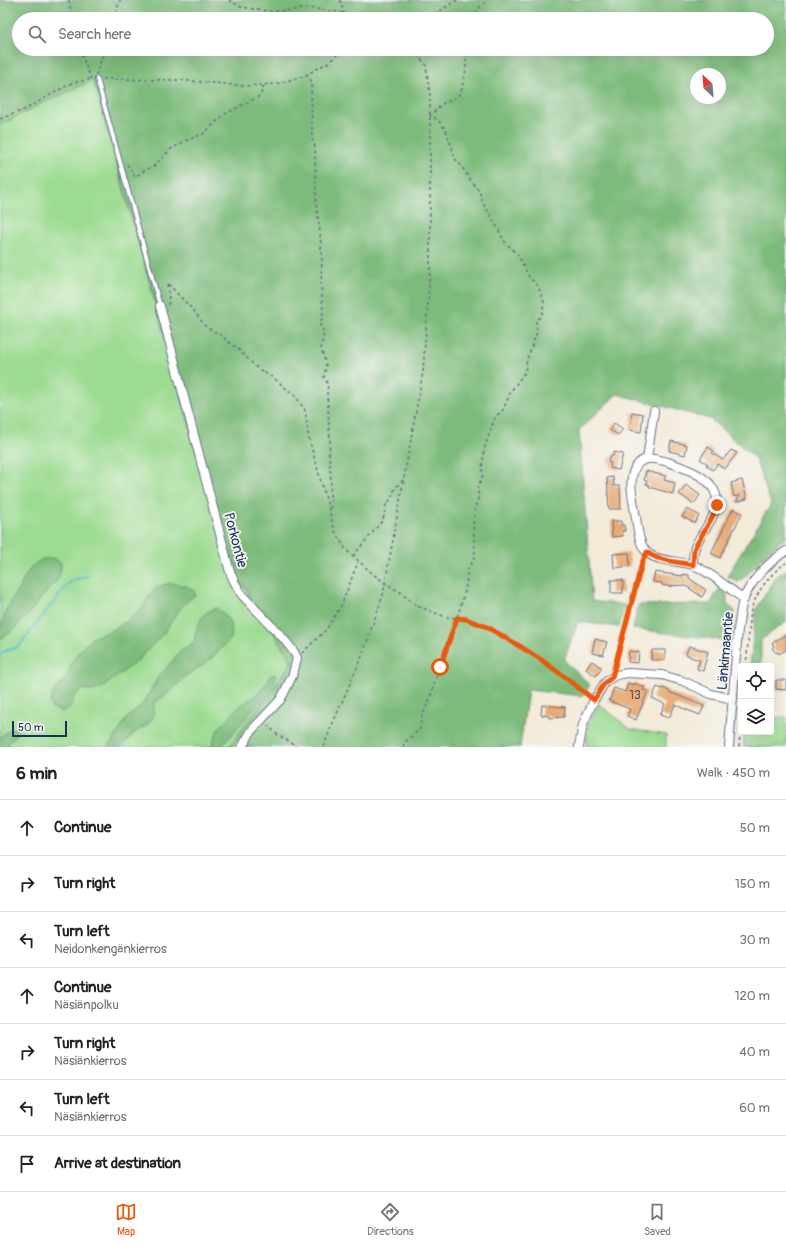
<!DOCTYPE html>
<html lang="en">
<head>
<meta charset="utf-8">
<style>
  body { margin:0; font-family:Pangolin,sans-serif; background:#f6f6f6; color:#222 }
  .controls { position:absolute; right:12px; bottom:12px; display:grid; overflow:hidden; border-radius:4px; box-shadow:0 4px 16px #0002 }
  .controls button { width:36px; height:36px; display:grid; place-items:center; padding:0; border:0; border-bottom:1px solid #e0e0e0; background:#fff; color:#222; font:20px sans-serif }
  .compass { position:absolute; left:690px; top:68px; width:36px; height:36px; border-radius:50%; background:#fff; box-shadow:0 4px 16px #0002; rotate:334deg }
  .scale { position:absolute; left:12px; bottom:10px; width:55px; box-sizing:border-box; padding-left:4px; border:2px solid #1b2f5e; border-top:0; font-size:11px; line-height:14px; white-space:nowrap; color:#1b2f5e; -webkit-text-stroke:3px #f6f6f2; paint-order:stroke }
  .stop { position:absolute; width:12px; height:12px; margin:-9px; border:3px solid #ea580c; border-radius:50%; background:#fff }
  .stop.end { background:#ea580c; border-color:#fff; box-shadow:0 1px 4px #0008 }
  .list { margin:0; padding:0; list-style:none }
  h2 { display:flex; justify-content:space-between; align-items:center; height:52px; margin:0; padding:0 16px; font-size:17px }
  h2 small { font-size:13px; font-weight:400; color:#767676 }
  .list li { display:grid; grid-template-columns:26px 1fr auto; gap:12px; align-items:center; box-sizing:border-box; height:56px; padding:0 16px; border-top:1px solid #e0e0e0 }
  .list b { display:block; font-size:15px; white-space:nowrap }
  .list p { margin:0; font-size:13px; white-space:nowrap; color:#767676 }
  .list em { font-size:13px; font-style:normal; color:#767676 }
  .icon { flex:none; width:22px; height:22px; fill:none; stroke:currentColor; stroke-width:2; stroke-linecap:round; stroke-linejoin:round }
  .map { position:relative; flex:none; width:786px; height:747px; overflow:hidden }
  .search { position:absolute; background:#fff; box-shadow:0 4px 16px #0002; left:12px; right:12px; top:12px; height:44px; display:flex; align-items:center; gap:10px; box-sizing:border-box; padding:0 14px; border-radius:22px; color:#767676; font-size:15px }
  .sheet { height:444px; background:#fff }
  nav { display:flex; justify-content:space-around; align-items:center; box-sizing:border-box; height:56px; border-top:1px solid #e0e0e0; background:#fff; font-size:11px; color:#767676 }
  nav a { display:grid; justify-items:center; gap:2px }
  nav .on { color:#ea580c }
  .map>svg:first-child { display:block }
  .green { fill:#9cdb91; stroke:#5c8578 }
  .forest { fill:#7dbb7b; stroke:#4c756c; fill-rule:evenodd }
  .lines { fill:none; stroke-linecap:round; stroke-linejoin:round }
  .stream { stroke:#48b1c7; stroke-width:2 }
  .building { fill:#e8aa72 }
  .service-casing { stroke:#677089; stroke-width:6 }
  .minor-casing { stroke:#677089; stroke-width:10 }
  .path { stroke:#677089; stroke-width:1.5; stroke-dasharray:3 3; stroke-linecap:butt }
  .service { stroke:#fff; stroke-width:4 }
  .minor { stroke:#fff; stroke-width:8 }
  .route { stroke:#ea580c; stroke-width:5 }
  .labels { text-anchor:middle; stroke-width:3.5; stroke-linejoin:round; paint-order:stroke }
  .number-label { font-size:12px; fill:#4e4e63 }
  .street-label { font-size:14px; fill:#1b2f5e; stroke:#f6f6f2 }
</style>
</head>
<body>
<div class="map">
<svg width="786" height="747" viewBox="0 0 786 747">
  <rect width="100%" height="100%" fill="#f6f6f2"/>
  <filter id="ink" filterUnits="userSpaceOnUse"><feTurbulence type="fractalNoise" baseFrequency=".025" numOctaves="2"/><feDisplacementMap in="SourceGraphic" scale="8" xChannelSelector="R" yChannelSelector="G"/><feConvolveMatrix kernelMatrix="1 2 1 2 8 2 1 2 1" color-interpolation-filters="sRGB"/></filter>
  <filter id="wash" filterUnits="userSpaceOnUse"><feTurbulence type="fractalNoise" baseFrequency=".012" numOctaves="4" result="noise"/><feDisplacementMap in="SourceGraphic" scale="16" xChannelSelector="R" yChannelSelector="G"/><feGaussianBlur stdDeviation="0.9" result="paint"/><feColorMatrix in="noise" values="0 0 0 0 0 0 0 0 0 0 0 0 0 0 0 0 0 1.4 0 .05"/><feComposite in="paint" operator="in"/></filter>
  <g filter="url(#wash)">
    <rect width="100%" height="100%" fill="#f3ead8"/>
    <g class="green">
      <polygon points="93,80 227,560 292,662 229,747 0,747 0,125 43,103"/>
      <polygon points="599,704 630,729 666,735 666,747 586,747 588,725"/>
      <polygon points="786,717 786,747 744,747 744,732 771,732 771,718"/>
    </g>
    <g class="forest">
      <path d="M 0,0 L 786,0 L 786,538 C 768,548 755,570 738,582 L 727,576 L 771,504 L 755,458 L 710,419 L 617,394 L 579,430 L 592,601 L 625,605 L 619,627 L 578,622 L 564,660 L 590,685 L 583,696 L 528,690 L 520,747 L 229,747 L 292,662 L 227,560 L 94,80 L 43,103 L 0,125 ZM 19,19 L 767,19 L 767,49 L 19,49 ZM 696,74 L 720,74 L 720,98 L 696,98 Z"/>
      <polygon points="54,558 61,563 61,570 58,579 42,597 29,614 12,631 0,639 0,629 7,608 31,567 42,559"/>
      <polygon points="786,570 786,622 761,640 761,666 750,666 756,609 777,576"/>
      <path d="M 169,583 C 179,585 192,585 196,594 L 183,605 L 173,619 L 164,633 L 137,661 L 100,689 L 91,691 L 85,689 C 74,694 74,697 70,708 L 62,712 L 52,708 L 50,703 L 53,693 L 68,675 L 71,664 L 79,651 L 92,638 L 114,629 L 127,621 L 143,607 L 150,594 L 157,587 Z"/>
      <polygon points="719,589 727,594 727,604 735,611 732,641 633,629 638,605 710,604"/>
      <path d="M 216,608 C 228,617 234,623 231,639 L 207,662 L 187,675 L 168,693 L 154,703 L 153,718 L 147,725 L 134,733 L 129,739 L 121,747 L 107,747 L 114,739 L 127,718 L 143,704 L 150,692 L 158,677 L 180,652 L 194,642 C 197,626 199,614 216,608 Z"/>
      <polygon points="271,675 276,675 274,682 255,707 221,747 213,747 212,745 218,729 240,706 255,696 267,683"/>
      <polygon points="17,727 17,733 8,743 9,747 0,747 0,737 11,729"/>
    </g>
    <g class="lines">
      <polyline class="stream" points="0,655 5,651 18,647 68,584 76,579 88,576"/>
    </g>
    <g id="blocks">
      <g class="building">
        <polygon points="632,412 643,414 641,432 630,430"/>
        <polygon points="614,423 623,429 618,435 610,430"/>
        <polygon points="671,441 687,445 685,455 669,451"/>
        <polygon points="708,447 714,451 712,453 723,460 731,450 737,453 725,469 717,464 713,470 706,465 708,464 700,459"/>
        <polygon points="614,452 623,454 619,470 610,468 611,463 608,463 610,456 613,456"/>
        <polygon points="646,471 666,476 664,480 675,483 673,494 649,487 649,485 646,484 647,481 644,480"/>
        <polygon points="613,477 614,486 620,486 621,509 609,509 607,478"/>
        <polygon points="742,480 747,499 736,502 740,495 734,497 731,483"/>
        <polygon points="686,485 700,495 694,504 679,494"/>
        <polygon points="687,509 699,515 695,523 682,517"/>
        <polygon points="733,509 742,513 720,558 711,553"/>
        <polygon points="611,521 621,521 621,525 624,525 625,531 622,531 623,536 612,537"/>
        <polygon points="629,553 630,566 614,568 613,554"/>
        <polygon points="655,572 683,576 683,574 689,575 689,578 706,590 702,597 686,586 676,585 676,586 672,585 672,587 662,585 662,583 653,582"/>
        <rect x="611" y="580" width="12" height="13"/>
        <polygon points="786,634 786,650 779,654 778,652 776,653 772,648 774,646 772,643"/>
        <polygon points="595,639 607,642 603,655 592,653"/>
        <polygon points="689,646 708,652 703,671 697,669 700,660 690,657 690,656 686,654"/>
        <polygon points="652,650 665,650 665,660 651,660"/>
        <polygon points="629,651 639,652 638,663 628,662"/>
        <polygon points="592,661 602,668 596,676 586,669"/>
        <polygon points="776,680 786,680 786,690 776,689"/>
        <polygon points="628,683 634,685 634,683 644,687 643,690 648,691 636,720 627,716 630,709 609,701 614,688 625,692"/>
        <polygon points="657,687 662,689 663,688 669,691 669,692 704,706 700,715 675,705 669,718 660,715 665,704 652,698"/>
        <polygon points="542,705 565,707 564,717 549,718 549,716 541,715"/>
      </g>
    </g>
  </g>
  <g filter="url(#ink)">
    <use href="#blocks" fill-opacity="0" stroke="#677089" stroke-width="1"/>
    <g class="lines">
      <defs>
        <polyline id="service" points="97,79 160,306"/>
        <g id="minor">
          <polyline points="160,306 230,572 235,583 242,595 283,638 294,652 297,658 293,674 284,693 280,700 252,730 242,747"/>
          <polyline points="647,459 654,411"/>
          <path d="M 693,565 C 693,559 693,553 695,547 C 701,531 721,514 716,495 C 711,476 684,468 668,462 C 661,460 654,458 647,459 C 641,460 636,465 634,470 C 628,484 634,503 636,518 C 638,530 639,547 649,554 C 659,562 682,561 693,565 C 709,571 729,589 744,599"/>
          <polyline points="579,747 583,724 594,700 604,684 608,680 616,675 628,673 662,675 683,681 711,694 733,699"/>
          <path d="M 729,747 L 738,629 C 740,620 740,610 743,601 C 750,581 769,562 786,551"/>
        </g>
      </defs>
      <use href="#service" class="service-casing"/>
      <use href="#minor" class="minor-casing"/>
      <g class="path">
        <polyline points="69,0 72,19"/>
        <polyline points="229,0 241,7 268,11 283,11 309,8 344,13"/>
        <polyline points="340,0 344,13 349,19"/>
        <polyline points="114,19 120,0"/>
        <polyline points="417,19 438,12 457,0"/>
        <polyline points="474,19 477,10 488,0"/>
        <polyline points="79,49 91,79"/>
        <polyline points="307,74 311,81 312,139 315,147 316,202 320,232 322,260 321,284 323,312 320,326 324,332 321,348 326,364 324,378 328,384 327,393 330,440 329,454 331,481 330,494 331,505 330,512"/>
        <polyline points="96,75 105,49"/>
        <polyline points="103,79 179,80 247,86 276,84 304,76 329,62 343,49"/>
        <polyline points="0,119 26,109 57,91 72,83 91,79"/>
        <polyline points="127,164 135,177 145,170 154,166 171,149 185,141 203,134 225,114 260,96 264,85"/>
        <polyline points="168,305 169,300 167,283 194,311 206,327 219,334 239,350 257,368 275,379 295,396 305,410 309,439 335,531 346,550 372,573 385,583 400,592 417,606 446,617 466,619 487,627 540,659 570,681 587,695"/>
        <polyline points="353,556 383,520 386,505 391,499 395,488 404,479"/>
        <polyline points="302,653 326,630 341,606 358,562"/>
        <path d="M 746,666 L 751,609 C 758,591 770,573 786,563"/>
        <polyline points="615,667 643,559"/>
        <polyline points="267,725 278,735 298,747"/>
        <polyline points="324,747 325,743 332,725 362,656 383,595 423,372 430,270 430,95 426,65 414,51 409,49"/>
        <polyline points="403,747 405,742 420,729 421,719 429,701 443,655 451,638 465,591 468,570 475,556 473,522 475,507 479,496 477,489 483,475 482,469 484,450 495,417 503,410 511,391 525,372 527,359 537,332 536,321 542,315 544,302 538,286 529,277 518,255 505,242 490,214 484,205 479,191 469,178 460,164 455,159 453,151 446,130 438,120 430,115 445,102 450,101 461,93 466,69 466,57 468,49"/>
        <polyline points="739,747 741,722"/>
      </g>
      <use href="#service" class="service"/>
      <use href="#minor" class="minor"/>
    </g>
  </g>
  <g class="lines" filter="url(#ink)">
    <path class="route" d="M 440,667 L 457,618 L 466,619 L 487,627 L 521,647 L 540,659 L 570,681 L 594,700 L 604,684 L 612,677 L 642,563 L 647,552 C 656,561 681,562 693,565 L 694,549 L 714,514 L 717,505"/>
  </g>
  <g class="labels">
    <g class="number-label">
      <text x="635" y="699">13</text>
    </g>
    <g class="street-label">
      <text transform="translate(236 540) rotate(75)" y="5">Porkontie</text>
      <text transform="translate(725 651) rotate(-85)" y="5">Länkimaantie</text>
    </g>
  </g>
</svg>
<div class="controls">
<button><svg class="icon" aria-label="locate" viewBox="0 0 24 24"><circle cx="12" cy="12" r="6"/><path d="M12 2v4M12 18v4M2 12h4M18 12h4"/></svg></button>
<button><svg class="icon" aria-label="layers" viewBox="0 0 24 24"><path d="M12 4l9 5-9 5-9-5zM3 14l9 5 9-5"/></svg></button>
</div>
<svg class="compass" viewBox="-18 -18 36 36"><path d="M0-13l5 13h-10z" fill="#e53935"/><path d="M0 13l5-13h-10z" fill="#767676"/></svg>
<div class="scale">50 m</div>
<div class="stop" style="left:440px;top:667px"></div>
<div class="stop end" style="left:717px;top:505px"></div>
<div class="search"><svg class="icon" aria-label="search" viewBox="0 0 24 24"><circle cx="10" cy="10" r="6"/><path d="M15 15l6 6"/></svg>Search here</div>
</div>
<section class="sheet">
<h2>6 min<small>Walk · 450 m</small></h2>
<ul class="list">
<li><svg class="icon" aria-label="ahead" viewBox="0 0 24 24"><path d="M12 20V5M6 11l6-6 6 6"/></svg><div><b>Continue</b></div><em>50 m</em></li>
<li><svg class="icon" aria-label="right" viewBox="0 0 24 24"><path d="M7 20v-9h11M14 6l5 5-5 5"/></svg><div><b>Turn right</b></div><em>150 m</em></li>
<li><svg class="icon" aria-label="left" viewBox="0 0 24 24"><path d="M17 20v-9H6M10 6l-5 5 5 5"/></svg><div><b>Turn left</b><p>Neidonkengänkierros</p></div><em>30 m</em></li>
<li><svg class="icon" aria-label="ahead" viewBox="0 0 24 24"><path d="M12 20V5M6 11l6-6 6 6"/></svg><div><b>Continue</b><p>Näsiänpolku</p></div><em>120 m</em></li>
<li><svg class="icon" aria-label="right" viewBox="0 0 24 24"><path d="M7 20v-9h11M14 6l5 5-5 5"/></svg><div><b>Turn right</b><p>Näsiänkierros</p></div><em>40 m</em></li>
<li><svg class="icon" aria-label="left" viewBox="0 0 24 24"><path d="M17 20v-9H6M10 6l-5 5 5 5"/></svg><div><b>Turn left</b><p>Näsiänkierros</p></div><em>60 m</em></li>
<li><svg class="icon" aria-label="arrive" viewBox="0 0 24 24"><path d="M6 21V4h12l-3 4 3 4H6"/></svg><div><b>Arrive at destination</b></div></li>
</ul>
</section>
<nav>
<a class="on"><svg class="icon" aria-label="map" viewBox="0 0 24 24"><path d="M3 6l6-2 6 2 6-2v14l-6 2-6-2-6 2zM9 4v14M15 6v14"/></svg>Map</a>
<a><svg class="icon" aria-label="directions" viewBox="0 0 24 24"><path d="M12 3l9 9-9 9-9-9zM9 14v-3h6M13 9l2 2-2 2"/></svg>Directions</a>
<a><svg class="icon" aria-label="saved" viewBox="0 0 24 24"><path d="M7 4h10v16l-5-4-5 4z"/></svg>Saved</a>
</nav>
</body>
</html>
